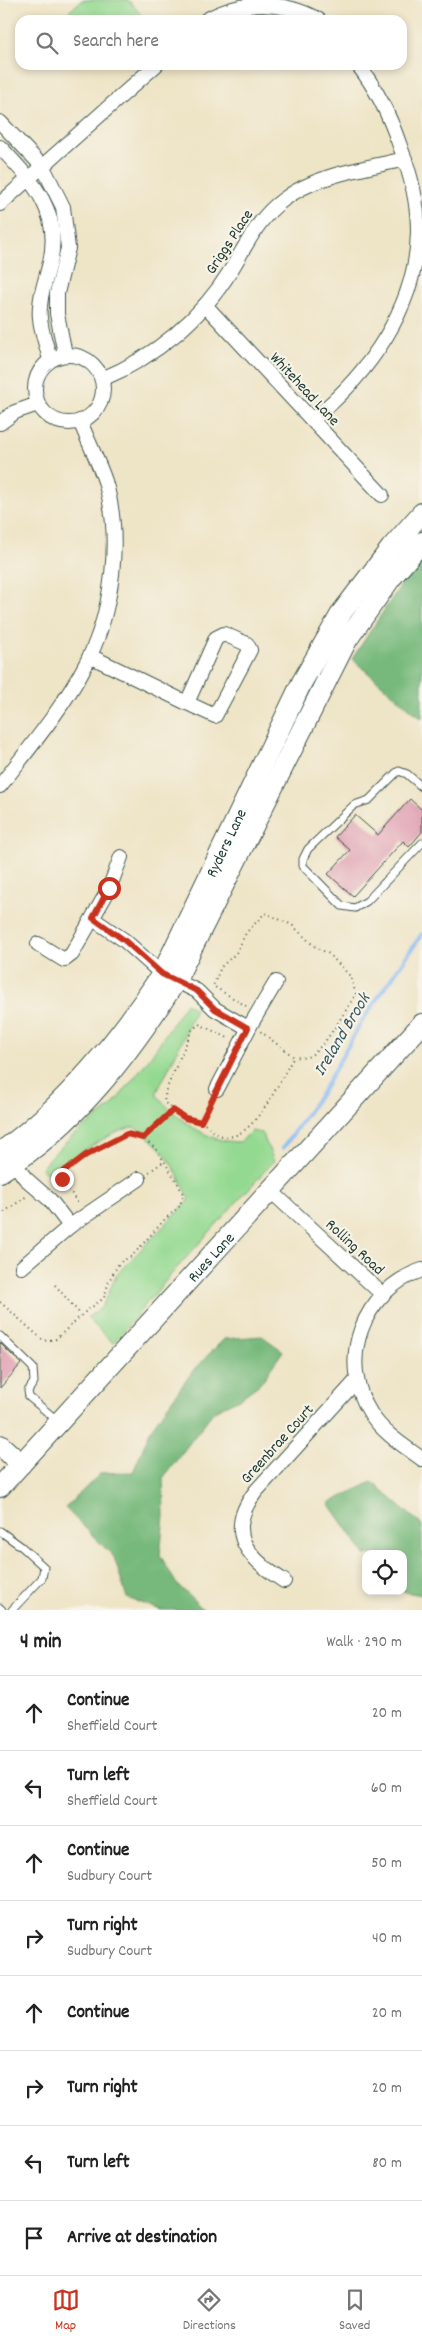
<!DOCTYPE html>
<html lang="en">
<head>
<meta charset="utf-8">
<style>
  body { margin:0; font-family:Dekko,sans-serif; background:#f2f2f2; color:#222 }
  .controls { position:absolute; right:15px; bottom:15px; display:grid; overflow:hidden; border-radius:10px; box-shadow:0 2px 8px #0003 }
  .controls button { width:45px; height:45px; display:grid; place-items:center; padding:0; border:0; border-bottom:1px solid #e0e0e0; background:#fff; color:#222; font:25px sans-serif }
  .stop { position:absolute; width:15px; height:15px; margin:-11px; border:4px solid #c8321e; border-radius:50%; background:#fff }
  .stop.end { background:#c8321e; border-color:#fff; box-shadow:0 1px 5px #0008 }
  .list { margin:0; padding:0; list-style:none }
  h2 { display:flex; justify-content:space-between; align-items:center; height:65px; margin:0; padding:0 20px; font-size:21px }
  h2 small { font-size:16px; font-weight:400; color:#767676 }
  .list li { display:grid; grid-template-columns:32px 1fr auto; gap:15px; align-items:center; box-sizing:border-box; height:75px; padding:0 20px; border-top:1px solid #e0e0e0 }
  .list b { display:block; font-size:19px; white-space:nowrap }
  .list p { margin:0; font-size:16px; white-space:nowrap; color:#767676 }
  .list em { font-size:16px; font-style:normal; color:#767676 }
  .icon { flex:none; width:28px; height:28px; fill:none; stroke:currentColor; stroke-width:2; stroke-linecap:round; stroke-linejoin:round }
  .map { position:relative; flex:none; width:422px; height:1610px; overflow:hidden }
  .search { position:absolute; background:#fff; box-shadow:0 2px 8px #0003; left:15px; right:15px; top:15px; height:55px; display:flex; align-items:center; gap:12px; box-sizing:border-box; padding:0 18px; border-radius:15px; color:#767676; font-size:19px }
  .sheet { height:665px; background:#fff }
  nav { display:flex; justify-content:space-around; align-items:center; box-sizing:border-box; height:70px; border-top:1px solid #e0e0e0; background:#fff; font-size:14px; color:#767676 }
  nav a { display:grid; justify-items:center; gap:2px }
  nav .on { color:#c8321e }
  .map>svg:first-child { display:block }
  .green { fill:#94d991; stroke:#5a8b62 }
  .forest { fill:#77b97b; stroke:#4b7b58 }
  .lines { fill:none; stroke-linecap:round; stroke-linejoin:round }
  .stream { stroke:#88baf5; stroke-width:4 }
  .building { fill:#de98ad }
  .lane-casing { stroke:#3e564a; stroke-width:9 }
  .street-casing { stroke:#3e564a; stroke-width:16 }
  .secondary-casing { stroke:#3e564a; stroke-width:22 }
  .path { stroke:#3e564a; stroke-width:2; stroke-dasharray:1 4; stroke-linecap:butt }
  .lane { stroke:#fff; stroke-width:7 }
  .street { stroke:#fff; stroke-width:14 }
  .secondary { stroke:#fff; stroke-width:20 }
  .route { stroke:#c8321e; stroke-width:6 }
  .labels { text-anchor:middle; stroke-width:4.5; stroke-linejoin:round; paint-order:stroke }
  .street-label { font-size:16px; fill:#1f3d34; stroke:#f7f3e8 }
  .water-label { font-size:18px; font-style:italic; fill:#395c64; stroke:#f7f3e8 }
</style>
</head>
<body>
<div class="map">
<svg width="422" height="1610" viewBox="0 0 422 1610">
  <rect width="100%" height="100%" fill="#f7f3e8"/>
  <filter id="ink" filterUnits="userSpaceOnUse"><feTurbulence type="fractalNoise" baseFrequency=".02" numOctaves="2"/><feDisplacementMap in="SourceGraphic" scale="10" xChannelSelector="R" yChannelSelector="G"/><feConvolveMatrix kernelMatrix="1 2 1 2 8 2 1 2 1" color-interpolation-filters="sRGB"/></filter>
  <filter id="wash" filterUnits="userSpaceOnUse"><feTurbulence type="fractalNoise" baseFrequency=".0096" numOctaves="4" result="noise"/><feDisplacementMap in="SourceGraphic" scale="20" xChannelSelector="R" yChannelSelector="G"/><feGaussianBlur stdDeviation="1.12" result="paint"/><feColorMatrix in="noise" values="0 0 0 0 0 0 0 0 0 0 0 0 0 0 0 0 0 1.4 0 .05"/><feComposite in="paint" operator="in"/></filter>
  <g filter="url(#wash)">
    <rect width="100%" height="100%" fill="#eee4c6"/>
    <g class="green">
      <polygon points="82,0 128,0 146,20 68,20 64,16"/>
      <path d="M 186,1003 L 195,1009 L 184,1037 L 156,1094 C 177,1119 207,1143 241,1142 L 251,1131 L 262,1133 L 274,1161 L 175,1270 L 113,1343 L 87,1318 L 102,1307 L 117,1274 L 190,1199 C 173,1166 167,1149 134,1127 C 115,1130 79,1152 65,1166 C 61,1169 58,1175 56,1179 L 41,1169 L 50,1157 L 75,1134 L 112,1106 L 151,1056 Z"/>
    </g>
    <g class="forest">
      <polygon points="422,557 422,719 352,659 414,565"/>
      <polygon points="262,1336 283,1351 260,1384 239,1399 214,1411 163,1478 164,1516 160,1555 176,1583 204,1610 161,1610 127,1598 114,1557 65,1508 101,1473 133,1472 151,1429 195,1368 224,1339"/>
      <polygon points="372,1482 422,1525 422,1595 399,1591 403,1591 403,1554 366,1554 366,1556 329,1503"/>
    </g>
    <g class="lines">
      <polyline class="stream" points="283,1148 324,1089 360,1024 422,934"/>
    </g>
    <g id="blocks">
      <g class="building">
        <polygon points="410,799 422,810 422,832 409,847 403,841 353,896 328,874 350,850 335,837 355,815 378,835"/>
        <polygon points="0,1343 21,1364 0,1388"/>
      </g>
    </g>
  </g>
  <g filter="url(#ink)">
    <use href="#blocks" fill-opacity="0" stroke="#3e564a" stroke-width="1"/>
    <g class="lines">
      <defs>
        <g id="lane">
          <polyline points="422,787 407,774 399,771 396,773 369,800 354,805 308,849 303,859 303,866 342,906 355,908 367,901 422,843"/>
          <polyline points="0,1336 33,1368 34,1382 28,1391 29,1397 58,1421"/>
          <polyline points="0,1531 22,1547 44,1567 42,1578 12,1610"/>
          <polyline points="0,1608 2,1610"/>
        </g>
        <g id="street">
          <path d="M 206,20 C 242,0 283,0 319,20"/>
          <polyline points="0,122 43,167 63,207 68,248 57,293 57,314 65,354"/>
          <path d="M 0,147 C 32,181 62,211 50,262 C 46,280 38,299 40,318 C 41,332 47,346 50,360"/>
          <polyline points="0,204 156,65"/>
          <polyline points="205,305 382,495"/>
          <circle cx="69" cy="389" r="34"/>
          <path d="M 102,379 C 155,357 201,319 231,270 C 247,244 258,218 283,200 C 316,174 365,169 405,159"/>
          <path d="M 312,420 C 369,374 417,307 418,231 C 418,203 410,172 400,146 C 390,117 377,89 358,65"/>
          <polyline points="0,423 15,412 38,404"/>
          <polygon points="224,634 247,644 250,650 215,716 187,703 216,638"/>
          <polyline points="90,656 187,703"/>
          <path d="M 0,786 C 30,747 64,707 87,662 C 113,610 122,537 105,481 C 98,461 88,441 80,421"/>
          <polyline points="93,919 124,940 162,974 197,991 215,1009 248,1028"/>
          <polyline points="38,944 64,960 72,954 109,889 121,857"/>
          <polyline points="217,1089 251,1024 276,982"/>
          <polyline points="10,1157 25,1178 50,1200 70,1226"/>
          <polyline points="271,1191 382,1294"/>
          <polyline points="22,1267 70,1226 139,1179"/>
          <path d="M 422,1270 C 363,1290 336,1360 371,1414 C 383,1433 404,1446 422,1459"/>
          <path d="M 284,1581 C 247,1558 224,1532 256,1491 L 357,1380"/>
        </g>
        <g id="secondary">
          <path id="s1" d="M 0,1152 C 16,1142 31,1128 45,1116 C 91,1073 128,1026 162,974 L 302,682 L 342,612 L 391,548 L 422,513"/>
          <path d="M 0,1172 C 75,1126 129,1054 175,982 L 347,640 L 391,578 L 422,542"/>
          <polyline points="0,1445 21,1464"/>
          <path id="s2" d="M 0,1487 L 422,1024"/>
        </g>
      </defs>
      <use href="#lane" class="lane-casing"/>
      <use href="#street" class="street-casing"/>
      <use href="#secondary" class="secondary-casing"/>
      <g class="path">
        <path d="M 246,1006 L 213,986 L 221,967 L 236,953 L 246,933 L 265,913 L 292,925 L 314,946 L 329,954 L 350,976 L 356,994 C 346,1009 323,1052 307,1057 C 303,1058 298,1057 294,1057"/>
        <path d="M 173,1110 C 185,1119 189,1117 201,1122 C 209,1126 214,1134 223,1136 C 253,1144 281,1077 294,1057 L 260,1031"/>
        <polyline points="201,1122 212,1099"/>
        <polyline points="143,1138 173,1110 164,1102 166,1090 192,1030 199,1024 228,1038"/>
        <polyline points="149,1172 163,1162"/>
        <polyline points="0,1215 27,1196"/>
        <polyline points="55,1285 81,1315"/>
        <polyline points="0,1302 44,1341 56,1339 84,1313 104,1298 109,1281 119,1263 133,1255 165,1219 180,1206 183,1194 177,1182 157,1150 143,1138 127,1133 87,1155 62,1173 62,1179 79,1205"/>
      </g>
      <use href="#lane" class="lane"/>
      <use href="#street" class="street"/>
      <use href="#secondary" class="secondary"/>
    </g>
  </g>
  <g class="lines" filter="url(#ink)">
    <polyline class="route" points="62,1179 62,1173 86,1155 127,1134 143,1138 173,1110 185,1118 201,1122 248,1028 215,1009 197,991 162,974 124,940 93,918 109,888"/>
  </g>
  <g class="labels">
    <g class="street-label">
      <text transform="translate(228 241) rotate(-57)" y="6">Griggs Place</text>
      <text transform="translate(306 388) rotate(47)" y="6">Whitehead Lane</text>
      <text dy="6" stroke="none"><textPath href="#s1" startOffset="388">Ryders Lane</textPath></text>
      <text transform="translate(356 1246) rotate(43)" y="6">Rolling Road</text>
      <text dy="6" stroke="none"><textPath href="#s2" startOffset="312">Rues Lane</textPath></text>
      <text transform="translate(276 1443) rotate(-48)" y="6">Greenbrae Court</text>
    </g>
    <g class="water-label">
      <text transform="translate(341 1034) rotate(-59)" y="6">Ireland Brook</text>
    </g>
  </g>
</svg>
<div class="controls">
<button><svg class="icon" aria-label="locate" viewBox="0 0 24 24"><circle cx="12" cy="12" r="6"/><path d="M12 2v4M12 18v4M2 12h4M18 12h4"/></svg></button>
</div>
<div class="stop" style="left:109px;top:888px"></div>
<div class="stop end" style="left:62px;top:1179px"></div>
<div class="search"><svg class="icon" aria-label="search" viewBox="0 0 24 24"><circle cx="10" cy="10" r="6"/><path d="M15 15l6 6"/></svg>Search here</div>
</div>
<section class="sheet">
<h2>4 min<small>Walk · 290 m</small></h2>
<ul class="list">
<li><svg class="icon" aria-label="ahead" viewBox="0 0 24 24"><path d="M12 20V5M6 11l6-6 6 6"/></svg><div><b>Continue</b><p>Sheffield Court</p></div><em>20 m</em></li>
<li><svg class="icon" aria-label="left" viewBox="0 0 24 24"><path d="M17 20v-9H6M10 6l-5 5 5 5"/></svg><div><b>Turn left</b><p>Sheffield Court</p></div><em>60 m</em></li>
<li><svg class="icon" aria-label="ahead" viewBox="0 0 24 24"><path d="M12 20V5M6 11l6-6 6 6"/></svg><div><b>Continue</b><p>Sudbury Court</p></div><em>50 m</em></li>
<li><svg class="icon" aria-label="right" viewBox="0 0 24 24"><path d="M7 20v-9h11M14 6l5 5-5 5"/></svg><div><b>Turn right</b><p>Sudbury Court</p></div><em>40 m</em></li>
<li><svg class="icon" aria-label="ahead" viewBox="0 0 24 24"><path d="M12 20V5M6 11l6-6 6 6"/></svg><div><b>Continue</b></div><em>20 m</em></li>
<li><svg class="icon" aria-label="right" viewBox="0 0 24 24"><path d="M7 20v-9h11M14 6l5 5-5 5"/></svg><div><b>Turn right</b></div><em>20 m</em></li>
<li><svg class="icon" aria-label="left" viewBox="0 0 24 24"><path d="M17 20v-9H6M10 6l-5 5 5 5"/></svg><div><b>Turn left</b></div><em>80 m</em></li>
<li><svg class="icon" aria-label="arrive" viewBox="0 0 24 24"><path d="M6 21V4h12l-3 4 3 4H6"/></svg><div><b>Arrive at destination</b></div></li>
</ul>
</section>
<nav>
<a class="on"><svg class="icon" aria-label="map" viewBox="0 0 24 24"><path d="M3 6l6-2 6 2 6-2v14l-6 2-6-2-6 2zM9 4v14M15 6v14"/></svg>Map</a>
<a><svg class="icon" aria-label="directions" viewBox="0 0 24 24"><path d="M12 3l9 9-9 9-9-9zM9 14v-3h6M13 9l2 2-2 2"/></svg>Directions</a>
<a><svg class="icon" aria-label="saved" viewBox="0 0 24 24"><path d="M7 4h10v16l-5-4-5 4z"/></svg>Saved</a>
</nav>
</body>
</html>
